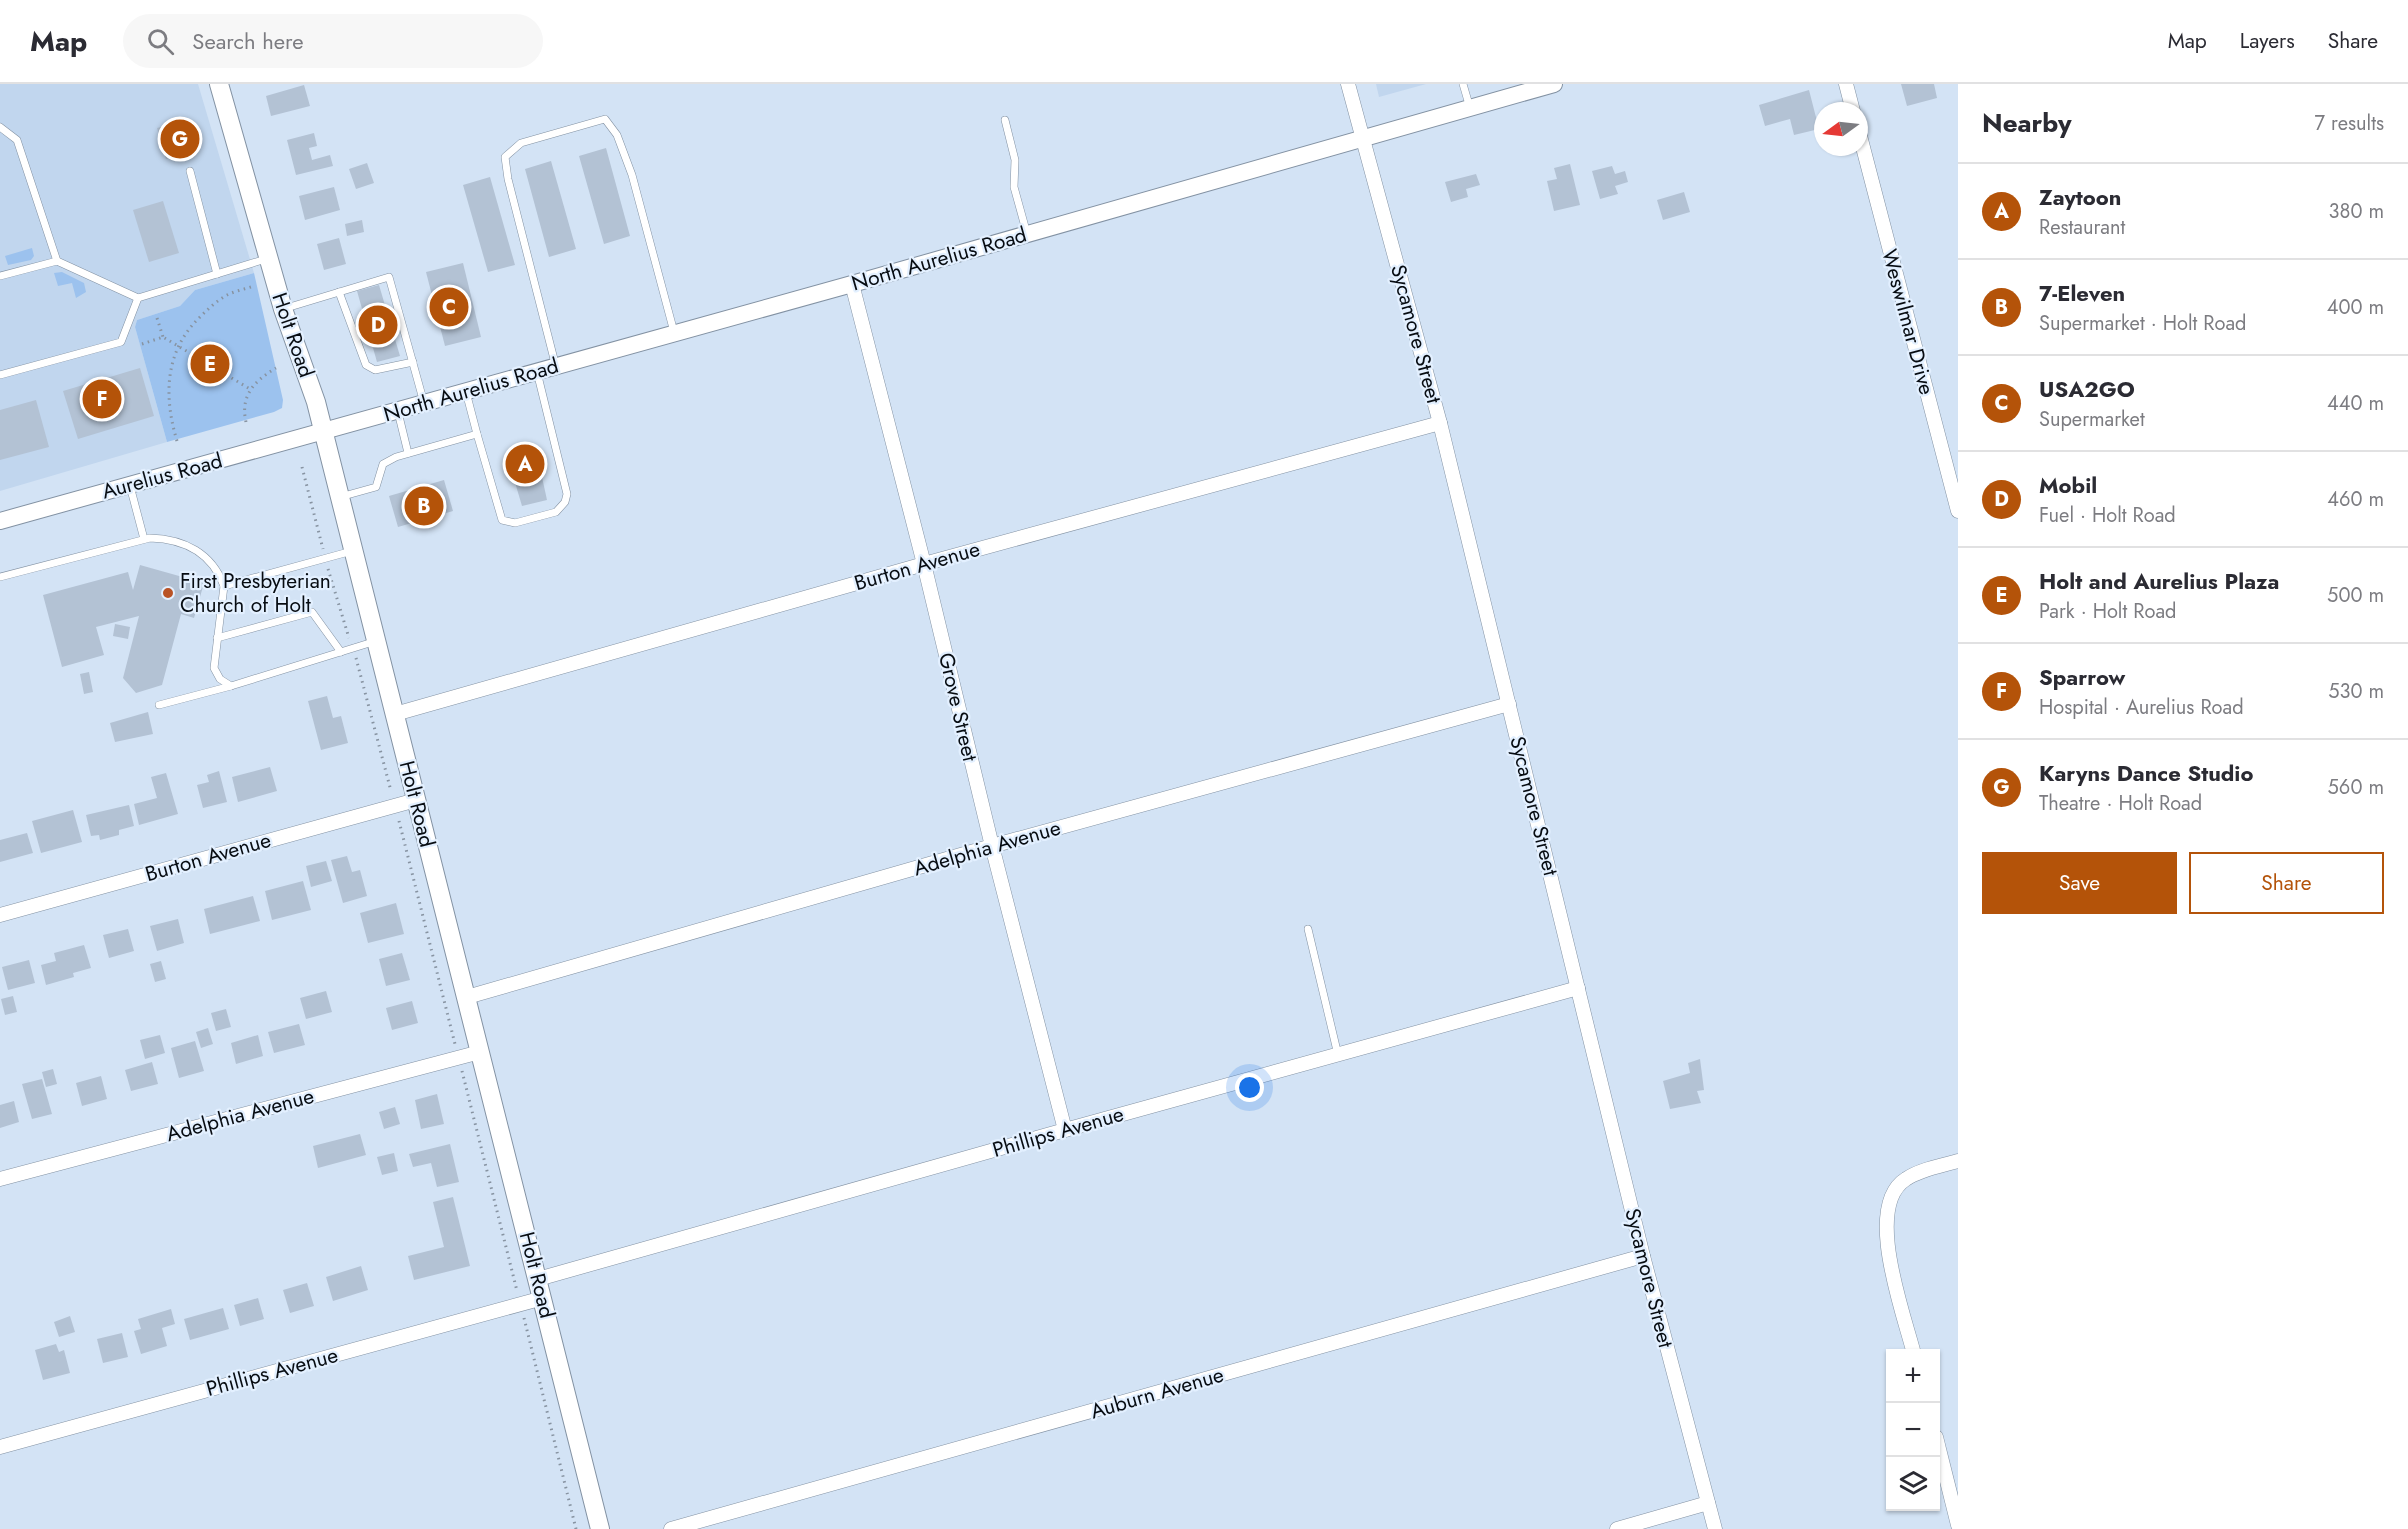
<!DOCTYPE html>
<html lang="en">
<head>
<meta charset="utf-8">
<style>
  body { margin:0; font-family:Jost,sans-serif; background:#f7f7f7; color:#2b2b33 }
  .controls { position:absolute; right:18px; bottom:18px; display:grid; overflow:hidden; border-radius:0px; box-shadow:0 2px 4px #0004 }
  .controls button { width:54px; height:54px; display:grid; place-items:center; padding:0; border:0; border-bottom:2px solid #e1e1e2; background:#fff; color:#2b2b33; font:30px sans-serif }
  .compass { position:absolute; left:1814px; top:18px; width:54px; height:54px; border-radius:50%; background:#fff; box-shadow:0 2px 4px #0004; rotate:255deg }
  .you { position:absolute; left:1250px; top:1004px; width:21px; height:21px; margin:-15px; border:4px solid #fff; border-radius:50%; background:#1a73e8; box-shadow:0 0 0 9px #1a73e833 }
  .badge { display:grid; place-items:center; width:39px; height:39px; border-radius:50%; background:#b45309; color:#fff; font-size:20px; font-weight:700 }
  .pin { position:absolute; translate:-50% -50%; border:3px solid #fff; box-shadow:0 2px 6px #0006 }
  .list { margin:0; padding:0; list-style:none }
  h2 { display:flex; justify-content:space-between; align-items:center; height:78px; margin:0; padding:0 24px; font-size:26px }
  h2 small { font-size:20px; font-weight:400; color:#7c7c81 }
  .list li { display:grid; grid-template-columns:39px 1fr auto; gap:18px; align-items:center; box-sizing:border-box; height:96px; padding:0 24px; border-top:2px solid #e1e1e2 }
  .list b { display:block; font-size:22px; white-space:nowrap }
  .list p { margin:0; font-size:20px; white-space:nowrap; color:#7c7c81 }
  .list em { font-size:20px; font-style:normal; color:#7c7c81 }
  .actions { display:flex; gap:12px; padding:18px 24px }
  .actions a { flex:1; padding:14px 0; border:2px solid #b45309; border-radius:0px; text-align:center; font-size:21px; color:#b45309 }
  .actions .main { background:#b45309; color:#fff }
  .icon { flex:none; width:33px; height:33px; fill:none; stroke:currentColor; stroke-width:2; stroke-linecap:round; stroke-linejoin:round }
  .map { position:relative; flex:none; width:1958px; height:1445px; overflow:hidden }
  header { display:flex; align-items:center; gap:36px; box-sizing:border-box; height:84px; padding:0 30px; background:#fff; border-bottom:2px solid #e1e1e2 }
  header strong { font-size:28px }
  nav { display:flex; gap:33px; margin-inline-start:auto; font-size:21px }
  .search { width:420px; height:54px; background:#f7f7f7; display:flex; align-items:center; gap:15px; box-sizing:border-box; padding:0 21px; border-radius:33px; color:#7c7c81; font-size:22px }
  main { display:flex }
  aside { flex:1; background:#fff }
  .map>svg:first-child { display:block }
  .built { fill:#c1d6ee }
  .green { fill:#9cc2ee }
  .building { fill:#b3c2d4 }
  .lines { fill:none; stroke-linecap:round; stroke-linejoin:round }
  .service-casing { stroke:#8392a3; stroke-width:8 }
  .minor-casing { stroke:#8392a3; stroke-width:15 }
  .tertiary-casing { stroke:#8392a3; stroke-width:18 }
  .secondary-casing { stroke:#8392a3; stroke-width:20 }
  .path { stroke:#8793a1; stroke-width:3; stroke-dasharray:1.5 4.5; stroke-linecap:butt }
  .service { stroke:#fff; stroke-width:7 }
  .minor { stroke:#fff; stroke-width:14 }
  .tertiary { stroke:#fff; stroke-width:16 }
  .secondary { stroke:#fff; stroke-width:18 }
  .poi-dot { fill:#b95326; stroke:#e3f0ff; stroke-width:2 }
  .labels { text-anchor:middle; stroke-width:4.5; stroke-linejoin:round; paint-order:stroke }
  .street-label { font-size:21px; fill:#070c12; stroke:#e3f0ff }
  .poi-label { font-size:21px; fill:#070c12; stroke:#e3f0ff; text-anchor:start }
</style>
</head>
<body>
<header>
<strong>Map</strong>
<div class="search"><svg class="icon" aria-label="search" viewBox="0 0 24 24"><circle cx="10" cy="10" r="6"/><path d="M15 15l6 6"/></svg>Search here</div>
<nav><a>Map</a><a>Layers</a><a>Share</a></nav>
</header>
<main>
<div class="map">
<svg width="1958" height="1445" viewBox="0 0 1958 1445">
  <rect width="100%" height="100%" fill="#d3e3f5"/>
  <g class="built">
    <polygon points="0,0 198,0 254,189 195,206 180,222 137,236 135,243 167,358 0,407"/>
    <polygon points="1376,0 1426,0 1379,13"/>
  </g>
  <g class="green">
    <polygon points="32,164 34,172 31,176 8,181 5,172"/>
    <polygon points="62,188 84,199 86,208 76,214 72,199 58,202 54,189"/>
    <polygon points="254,189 283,316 282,324 274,328 167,358 135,243 137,236 180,222 195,206"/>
  </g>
  <g class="building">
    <polygon points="1901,0 1934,0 1937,14 1907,22"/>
    <polygon points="304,1 310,22 271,32 266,12"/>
    <polygon points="1809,6 1819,45 1794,51 1790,35 1765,42 1759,21"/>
    <polygon points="182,37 191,68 166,75 157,44"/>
    <polygon points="314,49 317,62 309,64 312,76 330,71 333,82 296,91 287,56"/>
    <polygon points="606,64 630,152 604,160 579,72"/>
    <polygon points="551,77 576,165 549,173 525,85"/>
    <polygon points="367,79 374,99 356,105 349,85"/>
    <polygon points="1570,80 1580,121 1554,127 1547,97 1557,95 1554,84"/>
    <polygon points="1612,82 1615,90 1625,87 1628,98 1615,102 1618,110 1600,115 1592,87"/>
    <polygon points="1476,90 1480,101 1466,105 1468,113 1451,118 1445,98"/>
    <polygon points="490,93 515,181 488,188 463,101"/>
    <polygon points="334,103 340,126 305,136 299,112"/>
    <polygon points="1684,108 1690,128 1663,136 1657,116"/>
    <polygon points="163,117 179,169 149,178 133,126"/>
    <polygon points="362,136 364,148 347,152 345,140"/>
    <polygon points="339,154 346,180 324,186 317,160"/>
    <polygon points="463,179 481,253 445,262 426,188"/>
    <polygon points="379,201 400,272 377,278 357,207"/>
    <polygon points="140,284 154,332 78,355 63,307"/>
    <polygon points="36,316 49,363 0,376 0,326"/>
    <polygon points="535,361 547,416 522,422 506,368"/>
    <polygon points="444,396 453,427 398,443 389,412"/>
    <polygon points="140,481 204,499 194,534 181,530 162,601 136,609 123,594 139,532 96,543 104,571 62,583 43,511 128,488 133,506"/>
    <polygon points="115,540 130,543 128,555 113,552"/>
    <polygon points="89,588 93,608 84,610 80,590"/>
    <polygon points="327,612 333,634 341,632 348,659 321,666 308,617"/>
    <polygon points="148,628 153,650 115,658 110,639"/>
    <polygon points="270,683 277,707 238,718 232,693"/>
    <polygon points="219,687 227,718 203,724 197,701 209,698 207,691"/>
    <polygon points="166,689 178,730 139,741 134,720 157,714 151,693"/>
    <polygon points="129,721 134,742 119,746 119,751 100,756 99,751 91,752 86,731"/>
    <polygon points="73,726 82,758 41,769 32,737"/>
    <polygon points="27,749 33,769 0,778 0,756"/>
    <polygon points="347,772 352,788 360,786 367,812 343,819 331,776"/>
    <polygon points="326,777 332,797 311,803 306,782"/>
    <polygon points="303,797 311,826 272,836 265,807"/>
    <polygon points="253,812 260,837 210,850 204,825"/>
    <polygon points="396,819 404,850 368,859 360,829"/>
    <polygon points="178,835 184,859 157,867 150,842"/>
    <polygon points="128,845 134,867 109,874 103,851"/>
    <polygon points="84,861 91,884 73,889 74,893 46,901 41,881 56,877 54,869"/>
    <polygon points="402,869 410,896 386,902 379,875"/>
    <polygon points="29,876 35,899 8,906 2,883"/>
    <polygon points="161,877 166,895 155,898 150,880"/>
    <polygon points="326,907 332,928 306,935 300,914"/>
    <polygon points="13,912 17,928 5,931 1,915"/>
    <polygon points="412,917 418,939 392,946 386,924"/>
    <polygon points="226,925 231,943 216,947 211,929"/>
    <polygon points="299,940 305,961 274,969 268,948"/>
    <polygon points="208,944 213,960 201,964 196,948"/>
    <polygon points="160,951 165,969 145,975 140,956"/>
    <polygon points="258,951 263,972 236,980 231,959"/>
    <polygon points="195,957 204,987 179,994 171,964"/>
    <polygon points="1700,975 1704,1006 1697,1007 1701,1019 1670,1025 1663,997 1690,989 1688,979"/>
    <polygon points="152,978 158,1000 131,1007 125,986"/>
    <polygon points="53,985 57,1000 46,1003 42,988"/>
    <polygon points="101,992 107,1015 82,1022 76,999"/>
    <polygon points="42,995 52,1030 32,1035 22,1000"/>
    <polygon points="437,1010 444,1040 421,1045 415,1016"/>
    <polygon points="14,1017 19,1038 0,1044 0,1021"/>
    <polygon points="395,1023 400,1040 384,1045 379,1028"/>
    <polygon points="360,1050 366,1071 318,1084 313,1062"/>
    <polygon points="450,1060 459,1098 437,1103 431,1079 413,1083 409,1070"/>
    <polygon points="394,1069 398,1087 382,1091 377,1073"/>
    <polygon points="453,1113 470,1182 414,1196 408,1172 444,1163 433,1118"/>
    <polygon points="361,1182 368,1206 333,1217 326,1193"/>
    <polygon points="307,1199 314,1222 290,1229 283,1206"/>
    <polygon points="258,1214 264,1235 240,1242 234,1221"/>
    <polygon points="223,1224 229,1245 190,1256 184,1235"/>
    <polygon points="171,1225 175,1240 162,1244 167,1262 141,1270 134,1247 141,1245 138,1235"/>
    <polygon points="70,1232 75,1248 59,1253 54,1238"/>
    <polygon points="122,1249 128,1273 103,1279 97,1255"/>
    <polygon points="56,1260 59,1268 64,1266 70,1289 43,1296 35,1266"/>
  </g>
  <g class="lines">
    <defs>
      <g id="service">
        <polyline points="1463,0 1470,24"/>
        <polyline points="1005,36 1015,76 1014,103 1027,150"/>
        <polyline points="0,43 17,56 57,177"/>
        <polyline points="190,87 217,190"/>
        <polyline points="0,192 57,177 138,214 269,174"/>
        <polyline points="339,208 366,281 375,286 413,278"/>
        <polyline points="283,225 389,193 424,319"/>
        <polyline points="556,283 508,95 505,73 521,59 605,35 617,51 632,91 674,248"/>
        <polyline points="0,291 121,258 138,214"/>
        <polyline points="398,328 408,369"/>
        <polyline points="477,350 502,436 515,439 556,428 565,418 567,410 537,288"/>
        <polyline points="130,402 144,455"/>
        <polyline points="340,413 376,403 383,380 396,373 477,350 466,308"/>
        <path d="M 0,493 L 150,454 C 184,455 212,469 224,502 L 214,584 L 220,595 L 231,602 L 376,557"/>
        <polyline points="224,502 352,467"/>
        <polyline points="217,554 312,528 341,568"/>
        <polyline points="159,621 231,602"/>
        <polyline points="1308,845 1338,971"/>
      </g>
      <g id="minor">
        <polyline points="1348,0 1440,339 1643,1172 1715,1445"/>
        <polyline points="1846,0 1853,27"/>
        <polyline points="1859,48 1958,427"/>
        <polyline points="852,200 924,480 992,762 1065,1046"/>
        <polyline points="395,630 924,480 1440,339"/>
        <polyline points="0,831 416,716"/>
        <polyline points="467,913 992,762 1509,620"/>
        <polyline points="0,1095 480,968"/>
        <polyline points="538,1195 1065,1046 1578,904"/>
        <path d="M 1914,1270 C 1904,1230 1863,1122 1906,1095 C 1921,1085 1941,1082 1958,1077"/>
        <polyline points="1936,1353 1958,1441"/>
        <polyline points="0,1363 543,1214"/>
        <polyline points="671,1445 1643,1172"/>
        <polyline points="1617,1445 1708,1419"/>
      </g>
      <polyline id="tertiary" points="0,437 852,200 1554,0"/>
      <polyline id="secondary" points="219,0 283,225 316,318 600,1445"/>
    </defs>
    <use href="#service" class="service-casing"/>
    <use href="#minor" class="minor-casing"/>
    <use href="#tertiary" class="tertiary-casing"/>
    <use href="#secondary" class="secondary-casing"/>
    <g class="path">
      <polyline points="157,234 163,253"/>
      <polyline points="142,260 163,253 250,305"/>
      <path d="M 246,338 C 240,312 254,297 276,284"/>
      <path d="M 177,357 C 164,314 164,269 198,235 C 207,226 216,217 227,211 C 235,207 245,205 254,202"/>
      <polyline points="302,383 323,465"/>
      <polyline points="328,485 349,554"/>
      <polyline points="356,574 391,707"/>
      <polyline points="399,737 455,960"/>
      <polyline points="462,987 517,1207"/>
      <polyline points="524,1234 576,1445"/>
    </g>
    <use href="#service" class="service"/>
    <use href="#minor" class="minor"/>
    <use href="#tertiary" class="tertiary"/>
    <use href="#secondary" class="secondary"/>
  </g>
  <circle class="poi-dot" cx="168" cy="509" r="6"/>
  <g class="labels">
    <g class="street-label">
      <text transform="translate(939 175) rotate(-16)" y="7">North Aurelius Road</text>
      <text transform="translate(1908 238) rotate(75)" y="7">Weswilmar Drive</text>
      <text transform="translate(1416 250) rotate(75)" y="7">Sycamore Street</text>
      <text transform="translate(293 251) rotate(71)" y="7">Holt Road</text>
      <text transform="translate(471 306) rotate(-16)" y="7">North Aurelius Road</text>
      <text transform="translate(162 392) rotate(-15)" y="7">Aurelius Road</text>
      <text transform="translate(917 482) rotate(-16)" y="7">Burton Avenue</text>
      <text transform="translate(958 623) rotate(77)" y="7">Grove Street</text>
      <text transform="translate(417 720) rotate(76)" y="7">Holt Road</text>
      <text transform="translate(1534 722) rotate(76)" y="7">Sycamore Street</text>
      <text transform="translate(987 764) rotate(-16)" y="7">Adelphia Avenue</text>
      <text transform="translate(208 773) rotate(-16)" y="7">Burton Avenue</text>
      <text transform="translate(240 1031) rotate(-15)" y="7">Adelphia Avenue</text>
      <text transform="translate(1058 1048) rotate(-16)" y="7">Phillips Avenue</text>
      <text transform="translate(537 1191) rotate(76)" y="7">Holt Road</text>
      <text transform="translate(1649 1194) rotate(76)" y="7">Sycamore Street</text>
      <text transform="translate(272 1288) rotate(-15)" y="7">Phillips Avenue</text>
      <text transform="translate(1157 1309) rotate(-16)" y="7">Auburn Avenue</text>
    </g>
    <g class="poi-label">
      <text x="180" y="504">First Presbyterian<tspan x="180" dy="24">Church of Holt</tspan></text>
    </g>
  </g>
</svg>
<div class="controls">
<button>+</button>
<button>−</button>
<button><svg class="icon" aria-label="layers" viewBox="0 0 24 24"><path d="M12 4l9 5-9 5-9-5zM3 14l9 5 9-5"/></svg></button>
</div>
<svg class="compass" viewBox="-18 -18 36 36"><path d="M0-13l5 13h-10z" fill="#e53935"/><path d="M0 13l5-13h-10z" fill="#7c7c81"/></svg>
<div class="you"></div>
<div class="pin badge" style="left:525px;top:380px">A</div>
<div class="pin badge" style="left:424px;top:422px">B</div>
<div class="pin badge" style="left:449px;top:223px">C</div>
<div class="pin badge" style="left:378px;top:241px">D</div>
<div class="pin badge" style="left:210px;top:280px">E</div>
<div class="pin badge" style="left:102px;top:315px">F</div>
<div class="pin badge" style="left:180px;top:55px">G</div>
</div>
<aside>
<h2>Nearby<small>7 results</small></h2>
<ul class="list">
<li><span class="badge">A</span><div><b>Zaytoon</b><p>Restaurant</p></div><em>380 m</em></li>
<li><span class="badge">B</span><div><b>7-Eleven</b><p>Supermarket · Holt Road</p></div><em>400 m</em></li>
<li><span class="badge">C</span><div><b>USA2GO</b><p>Supermarket</p></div><em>440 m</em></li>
<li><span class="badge">D</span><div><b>Mobil</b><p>Fuel · Holt Road</p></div><em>460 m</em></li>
<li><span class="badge">E</span><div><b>Holt and Aurelius Plaza</b><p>Park · Holt Road</p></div><em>500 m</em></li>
<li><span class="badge">F</span><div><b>Sparrow</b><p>Hospital · Aurelius Road</p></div><em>530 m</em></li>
<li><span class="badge">G</span><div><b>Karyns Dance Studio</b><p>Theatre · Holt Road</p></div><em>560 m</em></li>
</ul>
<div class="actions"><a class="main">Save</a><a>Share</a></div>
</aside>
</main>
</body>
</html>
